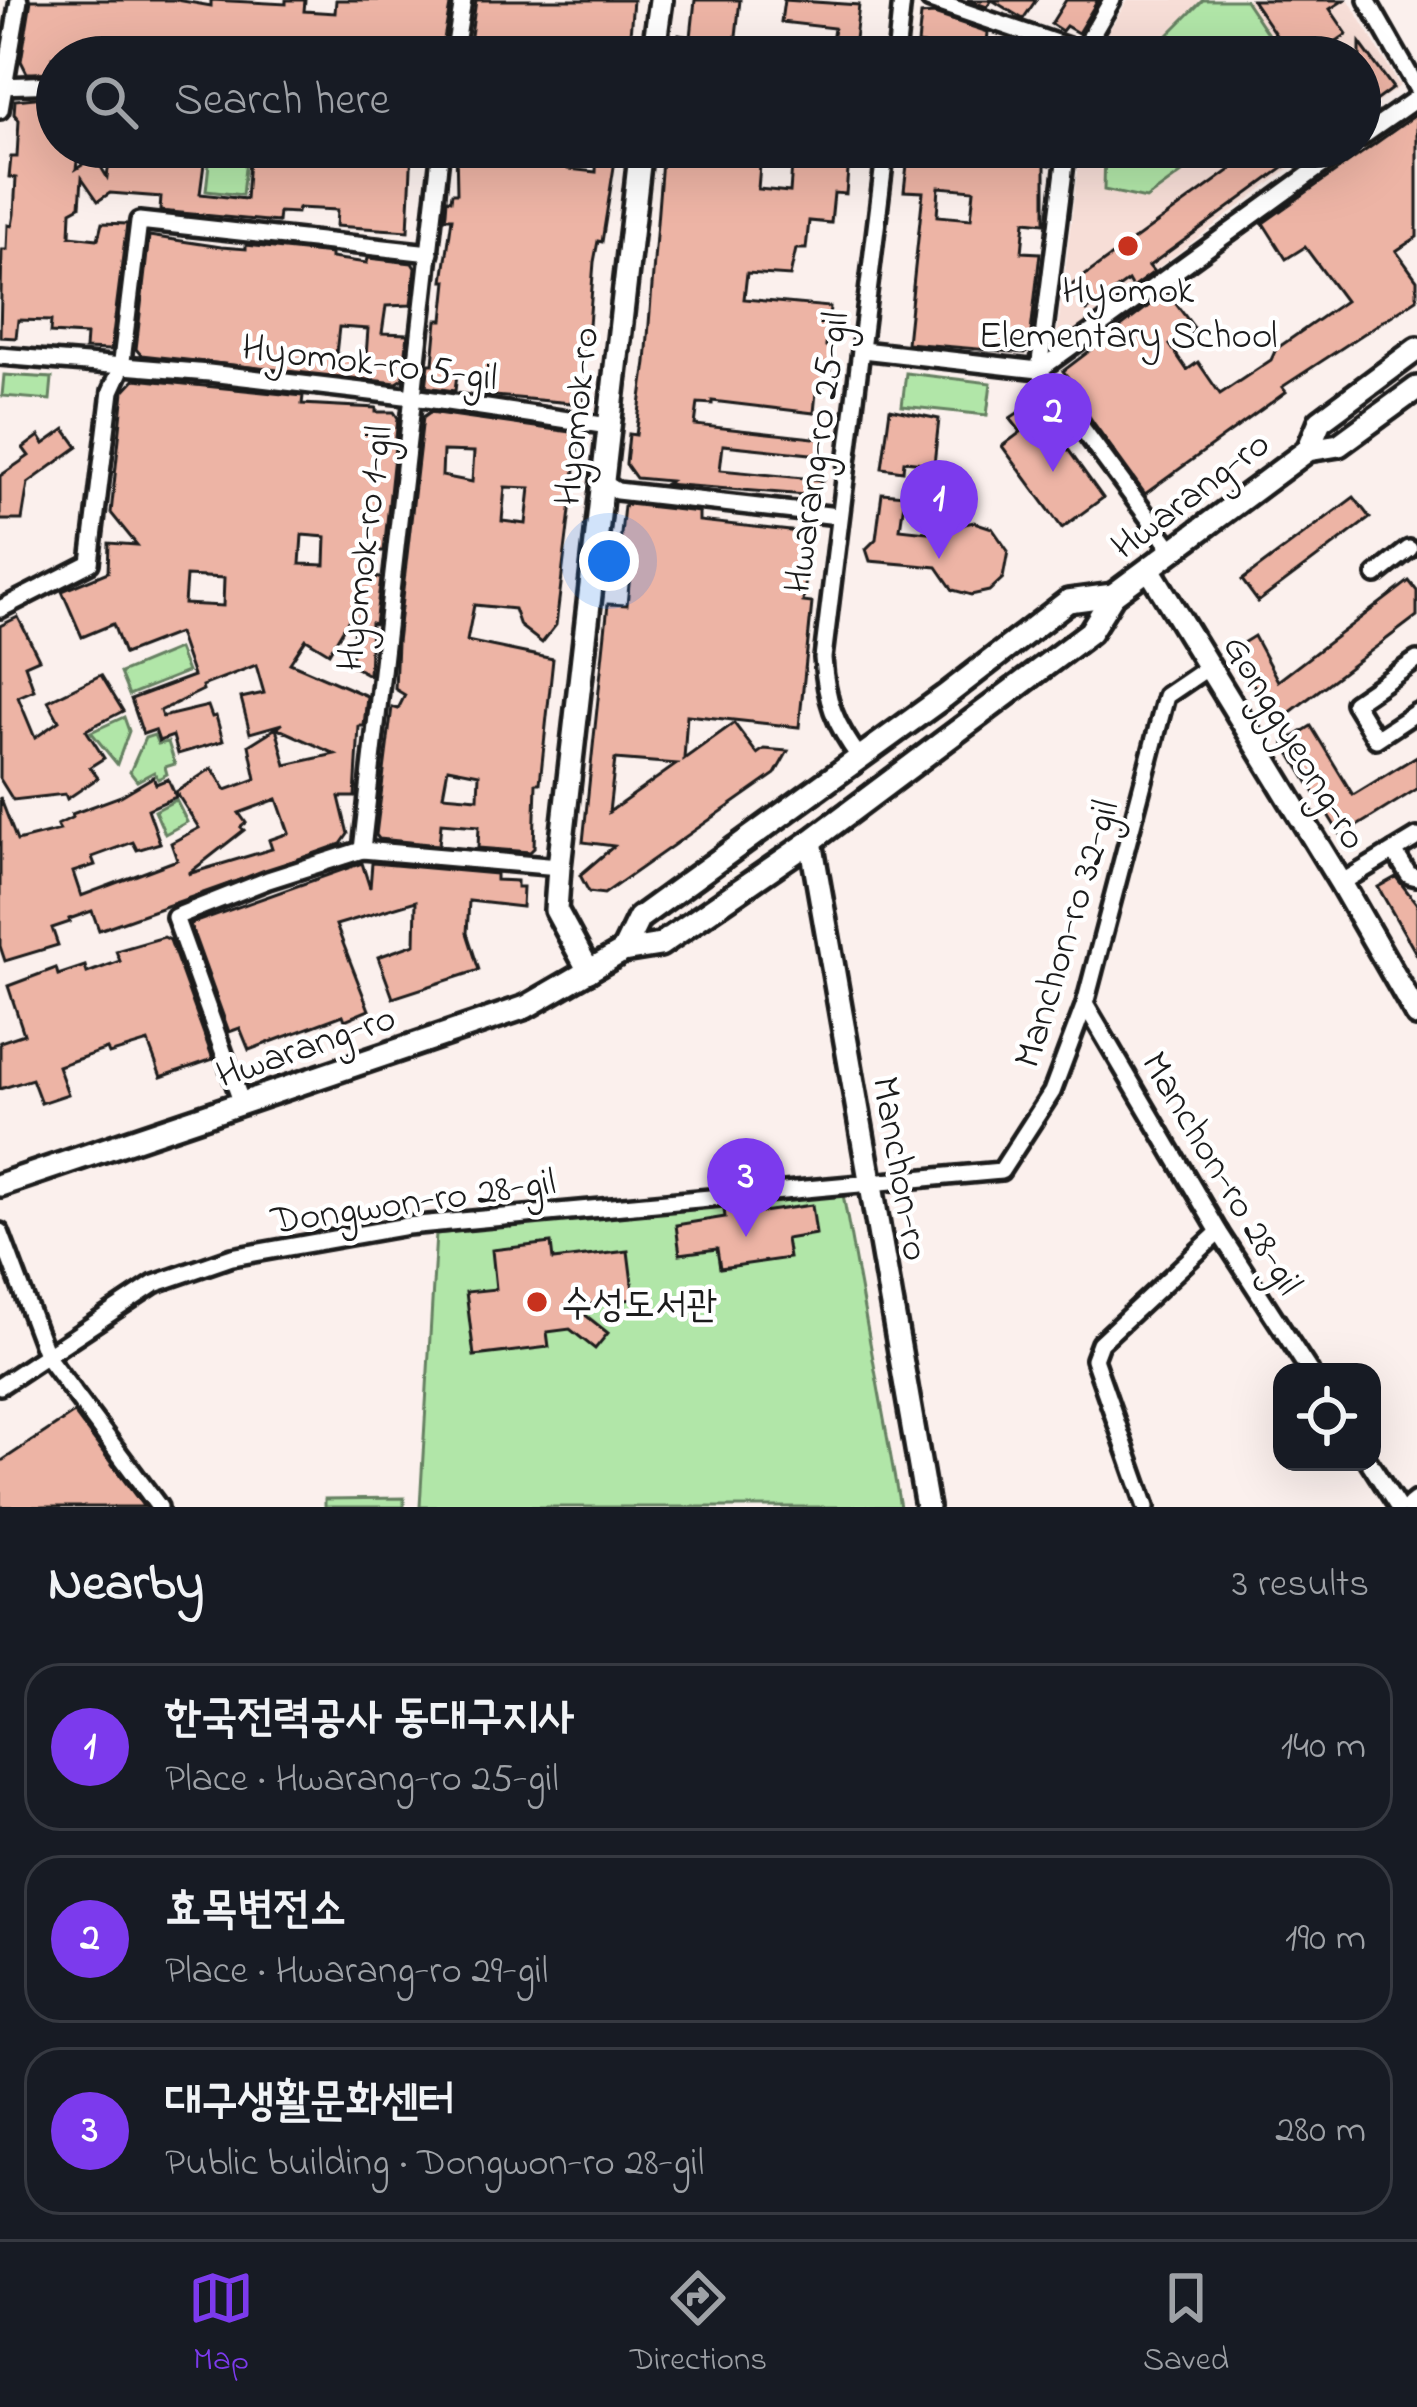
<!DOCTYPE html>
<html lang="en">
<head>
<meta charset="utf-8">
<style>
  body { margin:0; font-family:"Indie Flower","Poor Story",sans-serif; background:#20242c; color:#f1f3f6 }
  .controls { position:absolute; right:36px; bottom:36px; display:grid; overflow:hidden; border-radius:24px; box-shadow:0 12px 48px #0002 }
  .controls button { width:108px; height:108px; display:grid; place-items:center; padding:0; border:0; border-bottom:3px solid #363941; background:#171b24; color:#f1f3f6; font:60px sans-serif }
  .you { position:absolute; left:609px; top:561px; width:42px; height:42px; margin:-30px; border:9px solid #fff; border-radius:50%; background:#1a73e8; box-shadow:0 0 0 18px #1a73e833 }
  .badge { display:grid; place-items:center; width:78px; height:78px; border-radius:50%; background:#7c3aed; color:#fff; font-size:39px; font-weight:700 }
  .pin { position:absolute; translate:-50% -99px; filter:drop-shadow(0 3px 6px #0008) }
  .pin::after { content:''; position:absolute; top:63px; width:42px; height:36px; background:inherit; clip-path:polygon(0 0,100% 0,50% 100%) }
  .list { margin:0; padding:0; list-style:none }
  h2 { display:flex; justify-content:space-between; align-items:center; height:156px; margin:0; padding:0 48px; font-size:51px }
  h2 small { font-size:39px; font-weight:400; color:#9ea1a6 }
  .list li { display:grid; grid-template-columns:78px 1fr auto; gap:36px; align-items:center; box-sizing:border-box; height:168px; margin:0 24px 24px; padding:0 24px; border:3px solid #363941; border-radius:36px }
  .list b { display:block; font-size:45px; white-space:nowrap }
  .list p { margin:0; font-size:39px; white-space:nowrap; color:#9ea1a6 }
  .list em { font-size:39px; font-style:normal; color:#9ea1a6 }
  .icon { flex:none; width:66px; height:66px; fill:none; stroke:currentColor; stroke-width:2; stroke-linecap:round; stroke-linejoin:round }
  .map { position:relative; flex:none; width:1417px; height:1507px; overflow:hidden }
  .search { position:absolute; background:#171b24; box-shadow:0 12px 48px #0002; left:36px; right:36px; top:36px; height:132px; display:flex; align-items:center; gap:30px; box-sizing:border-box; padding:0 42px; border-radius:66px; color:#9ea1a6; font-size:45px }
  .sheet { height:732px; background:#171b24 }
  nav { display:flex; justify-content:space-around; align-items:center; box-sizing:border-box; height:168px; border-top:3px solid #363941; background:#171b24; font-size:33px; color:#9ea1a6 }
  nav a { display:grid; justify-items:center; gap:6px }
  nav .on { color:#7c3aed }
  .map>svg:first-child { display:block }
  .built { fill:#f7ded7 }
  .green { fill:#b1e6a8; stroke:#668162; stroke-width:3 }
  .building { fill:#edb4a5; stroke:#1c1c1c; stroke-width:3; fill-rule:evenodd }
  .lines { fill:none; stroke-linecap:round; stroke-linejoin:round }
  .street-casing { stroke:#1c1c1c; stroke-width:24 }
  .secondary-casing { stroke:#1c1c1c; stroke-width:30 }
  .street { stroke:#fff; stroke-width:15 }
  .secondary { stroke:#fff; stroke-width:21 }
  .poi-dot { fill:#c8321e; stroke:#fff; stroke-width:4.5 }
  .labels { text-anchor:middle; stroke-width:9; stroke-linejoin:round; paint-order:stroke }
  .poi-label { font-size:39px; fill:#1c1c1c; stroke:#fff }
  .street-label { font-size:39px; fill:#1c1c1c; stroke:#fff }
</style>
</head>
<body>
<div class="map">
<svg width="1417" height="1507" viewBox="0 0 1417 1507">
  <rect width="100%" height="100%" fill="#fbf0ed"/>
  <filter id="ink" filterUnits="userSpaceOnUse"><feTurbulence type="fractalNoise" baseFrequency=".00833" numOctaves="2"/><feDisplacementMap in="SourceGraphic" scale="24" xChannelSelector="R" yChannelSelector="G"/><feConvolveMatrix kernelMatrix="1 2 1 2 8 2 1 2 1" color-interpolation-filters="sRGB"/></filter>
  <g filter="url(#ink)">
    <g class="built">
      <polygon points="1128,0 1349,0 1400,86 1360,116 1360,57 1092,57"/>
      <polygon points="1080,147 1318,147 1056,345"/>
    </g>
    <g class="green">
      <polygon points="1203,0 1245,0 1283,57 1146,57"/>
      <polygon points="1105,147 1218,147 1146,199 1104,190"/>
      <polygon points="210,155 246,159 242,195 206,191"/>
      <polygon points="906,373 991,383 987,415 902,406"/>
      <polygon points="4,375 52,378 50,400 2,396"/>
      <polygon points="178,649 187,672 129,695 120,673"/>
      <polygon points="124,717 129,731 117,764 91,732"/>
      <polygon points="154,735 158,744 168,742 175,764 165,767 167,774 158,779 154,772 137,781 130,772 145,738"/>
      <polygon points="176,800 187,822 165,834 155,811"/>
      <polygon points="842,1189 900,1507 420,1507 436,1234"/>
      <polygon points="404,1498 404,1507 325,1507 325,1499"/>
    </g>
    <g class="building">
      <polygon points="31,0 177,0 211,6 211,0 286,4 286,0 305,0 304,11 335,13 336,0 451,0 441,56 401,52 393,45 351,41 350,57 248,57 249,50 202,45 201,57 142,57 143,45 90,42 89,57 52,57 51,72 33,73 27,73 21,61"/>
      <polygon points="633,0 628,57 468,57 476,0"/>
      <polygon points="695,0 740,0 735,45 744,45 743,57 677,57 679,35 691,37"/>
      <polygon points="784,0 859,5 853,57 830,57 834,28 781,22"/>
      <polygon points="967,0 1036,0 1023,19 992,0 987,7"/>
      <polygon points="1066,0 1098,0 1078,33 1066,26 1062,31 1051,24"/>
      <polygon points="1252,0 1344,0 1330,9 1347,34 1313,57 1291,57"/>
      <polygon points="934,14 988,32 987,44 1030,48 1029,57 923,57 924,45 918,44 921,15"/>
      <polygon points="1360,43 1393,88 1360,112"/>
      <polygon points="55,96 57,147 79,147 76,169 95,157 107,177 111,147 206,149 200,194 246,199 250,147 412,147 408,231 336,226 337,210 298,208 297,213 279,212 278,222 160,211 161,197 110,193 98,201 82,178 80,206 71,211 70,236 98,239 102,223 127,224 111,350 85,349 86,335 50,333 51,321 18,320 16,338 0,337 2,250 7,250 8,225 12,226 14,214 16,178 9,177 11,157 17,157 19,120 14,114 15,100"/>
      <polygon points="1417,114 1417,237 1396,251 1417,280 1417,299 1282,387 1286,392 1145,494 1095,425 1077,398 1081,395 1063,371 1167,292 1195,329 1170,345 1187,370 1198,362 1220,394 1271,360 1276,349 1345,301 1305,247 1286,259 1263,223"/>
      <polygon points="456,147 565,147 565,151 569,152 568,169 596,172 597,147 617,148 602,242 598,241 594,262 588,338 585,338 583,404 483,395 484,377 457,374 455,391 426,387 429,364 433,364 437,320 443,320 447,281 443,281 452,218 445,218 446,212 447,199 451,200 452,193 457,193"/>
      <path d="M 663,147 L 826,147 L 842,149 L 849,159 L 846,194 L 834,193 L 831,223 L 809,221 L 806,249 L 796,249 L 790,276 L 747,273 L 744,299 L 830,307 L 826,346 L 832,347 L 830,370 L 825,369 L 823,393 L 816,392 L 814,413 L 712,401 L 712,404 L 698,403 L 695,425 L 823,439 L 821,455 L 723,445 L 720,470 L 823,480 L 806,495 L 665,484 L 670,481 L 636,478 L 626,464 L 629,434 L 636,435 L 646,362 ZM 764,163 L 792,165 L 790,192 L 758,189 L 760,165 Z"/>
      <path d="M 909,147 L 1052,147 L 1050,165 L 1045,164 L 1045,223 L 1025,221 L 1022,252 L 1040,253 L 1029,350 L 1025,353 L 907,343 L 923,192 L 904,191 ZM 939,187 L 974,190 L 971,219 L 937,216 Z"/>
      <polygon points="1262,147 1312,147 1149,266 1154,272 1132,288 1128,281 1087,311 1069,287"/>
      <path d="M 149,236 L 221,247 L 246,249 L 246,245 L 331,254 L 331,258 L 367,263 L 368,258 L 412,263 L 415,268 L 411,305 L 386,306 L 382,333 L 408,334 L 403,379 L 397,383 L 141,355 L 136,349 ZM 339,327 L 368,329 L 366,357 L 336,354 Z"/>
      <path d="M 135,379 L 303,396 L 302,404 L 376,408 L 376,412 L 394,412 L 398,418 L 384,551 L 375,551 L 373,577 L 381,578 L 375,624 L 371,623 L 369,675 L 351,665 L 355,609 L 329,653 L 306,639 L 290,663 L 367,696 L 364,726 L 359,726 L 355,797 L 339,797 L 348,834 L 341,844 L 99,930 L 92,911 L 69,919 L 70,922 L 52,928 L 58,945 L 5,961 L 0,946 L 0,797 L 17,841 L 60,830 L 57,825 L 73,817 L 72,814 L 121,796 L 153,777 L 156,784 L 168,779 L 176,797 L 148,809 L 160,843 L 137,850 L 133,842 L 92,857 L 95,865 L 73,872 L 81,896 L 177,860 L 171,843 L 199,828 L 176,792 L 212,768 L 226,790 L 256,779 L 249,745 L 276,728 L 286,765 L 335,754 L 277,728 L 282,724 L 250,733 L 241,698 L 264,693 L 256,665 L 202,686 L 203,690 L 160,711 L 162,717 L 208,706 L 212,717 L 216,716 L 223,741 L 178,754 L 173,736 L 159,741 L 155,730 L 143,734 L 131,699 L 193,676 L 178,633 L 124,654 L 113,624 L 82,637 L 62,591 L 108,572 L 109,543 L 137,545 L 111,513 L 124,391 ZM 302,535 L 326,537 L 325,565 L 300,564 ZM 186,576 L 224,578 L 223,606 L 184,604 ZM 277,799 L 289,833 L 269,840 L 272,849 L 188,874 L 244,830 L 241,827 L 246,823 L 239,813 Z"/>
      <polygon points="1034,402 1103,498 1062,528 1002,446 1021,432 1010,418"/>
      <polygon points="890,409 939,419 934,464 904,461 903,471 882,468"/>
      <path d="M 430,412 L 577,433 L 579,437 L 556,625 L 542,643 L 520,626 L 514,609 L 474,605 L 467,641 L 553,659 L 540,783 L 536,783 L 534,848 L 530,852 L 478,848 L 479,826 L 441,823 L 439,845 L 379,839 L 376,835 L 392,707 L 398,709 L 405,695 L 395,689 L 397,642 L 423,417 ZM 443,451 L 474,452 L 472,482 L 442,476 ZM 505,487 L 530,488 L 526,524 L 502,521 ZM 448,768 L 479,774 L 478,798 L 443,795 Z"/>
      <polygon points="65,429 78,447 28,483 22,520 0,520 0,476 29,456 23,448 39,436 44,444"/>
      <polygon points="882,493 905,495 900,529 945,534 955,526 974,522 992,528 1008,551 1003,578 989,591 971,595 953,590 937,567 870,561 866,549 876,539"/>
      <polygon points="1354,497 1370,518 1258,602 1242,580"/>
      <path d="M 628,504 L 699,512 L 699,521 L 799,532 L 809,554 L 803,602 L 812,603 L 799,727 L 687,715 L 684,759 L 734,723 L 757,754 L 764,749 L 788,751 L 775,774 L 604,894 L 589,892 L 580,875 L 614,846 L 583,842 L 608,604 L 627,605 L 632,554 L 619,553 L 624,506 ZM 615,759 L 677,764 L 609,812 Z"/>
      <polygon points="1409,581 1417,591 1417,616 1276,723 1233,649 1254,636 1278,681"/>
      <polygon points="18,617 39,659 25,665 34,690 18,697 35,738 59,721 48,701 101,675 123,711 86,730 104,758 90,767 98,778 67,799 65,794 13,800 0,779 0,626"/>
      <polygon points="1311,726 1353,795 1417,756 1417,789 1341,836 1284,743"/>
      <polygon points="362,863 370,888 372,863 496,874 496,880 517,881 517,887 523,887 522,907 469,901 467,933 479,970 393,998 378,957 415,944 416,901 336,925 369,1010 345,1020 343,1015 249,1050 240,1028 229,1032 190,924"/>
      <polygon points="1396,877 1417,904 1417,955 1378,887"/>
      <polygon points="164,937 170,940 213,1059 161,1077 148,1042 109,1054 107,1049 58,1066 68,1094 41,1103 32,1079 0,1089 0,1042 24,1034 8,986 56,968 58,975 85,966 87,973 120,961 116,951"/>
      <polygon points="761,1205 762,1212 812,1205 816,1234 786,1239 789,1258 720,1268 717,1249 680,1254 676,1225 725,1217 724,1209"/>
      <polygon points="551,1243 553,1260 628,1251 634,1299 574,1306 608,1333 595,1349 570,1329 547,1332 549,1347 474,1356 466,1292 496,1289 492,1250"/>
      <polygon points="74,1413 144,1507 0,1507 0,1462"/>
    </g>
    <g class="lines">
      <defs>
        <g id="street">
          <polyline points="930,0 1080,51"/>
          <polyline points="1367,0 1417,88"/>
          <polyline points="454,57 463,0"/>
          <polyline points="896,57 902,0"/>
          <polyline points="1079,57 1112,0"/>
          <polyline points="0,86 57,84"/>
          <polyline points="0,110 19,0"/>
          <polyline points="1360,138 1417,98"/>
          <polyline points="1067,147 1039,370 1173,551"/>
          <polyline points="862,350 1039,370 1347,147"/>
          <polyline points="0,356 209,373 413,397 609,426"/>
          <polyline points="604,483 617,491 838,516"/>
          <polyline points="1376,575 1409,549"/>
          <polyline points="0,609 90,563 111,391 121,369 139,221 430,253"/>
          <polyline points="1417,660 1354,703 1376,739 1417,712"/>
          <path d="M 860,758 C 834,723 826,701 823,658 L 886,147"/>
          <polyline points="362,850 559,867"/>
          <polyline points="1394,851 1409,875 1417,877"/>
          <polyline points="1341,883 1417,837"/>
          <polyline points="1085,1004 1219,1232 1310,1372"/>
          <polyline points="242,1104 175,917 268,880 362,850 441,147"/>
          <polyline points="0,1232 47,1357 159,1507"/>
          <polyline points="0,1386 154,1284 232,1257 407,1226 1001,1171 1052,1092 1085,1004 1166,696 1210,666"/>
          <polyline points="1369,1462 1398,1507"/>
          <polyline points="1146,1507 1094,1359 1100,1343 1219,1232"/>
        </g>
        <g id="secondary">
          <polyline points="653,57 661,0"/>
          <polyline points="1308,450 1320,421 1417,349"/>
          <polyline points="1149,569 1341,883 1417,1015"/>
          <polyline points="811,841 927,1507"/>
          <polyline points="623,951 639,918 945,696 1068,601 1113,595"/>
          <polyline points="589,971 556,910 559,867 641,147"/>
          <polyline points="0,1185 526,1007 623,951 660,945 811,841 1090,632 1113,595 1308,450 1339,445 1417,388"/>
          <polyline points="1412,1507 1417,1503"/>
        </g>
      </defs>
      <use href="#street" class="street-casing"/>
      <use href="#secondary" class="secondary-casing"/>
      <use href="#street" class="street"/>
      <use href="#secondary" class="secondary"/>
    </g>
  </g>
  <g class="poi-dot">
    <circle cx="1128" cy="246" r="12"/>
    <circle cx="537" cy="1302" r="12"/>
  </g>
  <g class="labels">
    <g class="poi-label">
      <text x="1128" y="302">Hyomok<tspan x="1128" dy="45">Elementary School</tspan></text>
      <text x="561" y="1316" text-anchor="start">수성도서관</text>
    </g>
    <g class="street-label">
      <text transform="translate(370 360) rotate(7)" y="14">Hyomok-ro 5-gil</text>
      <text transform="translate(574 416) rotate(-84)" y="14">Hyomok-ro</text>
      <text transform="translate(814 452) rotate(-82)" y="14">Hwarang-ro 25-gil</text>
      <text transform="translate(1189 493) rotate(-37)" y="14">Hwarang-ro</text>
      <text transform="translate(362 548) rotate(-83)" y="14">Hyomok-ro 1-gil</text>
      <text transform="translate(1297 741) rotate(59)" y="14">Gonggyeong-ro</text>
      <text transform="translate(1064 933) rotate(-73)" y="14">Manchon-ro 32-gil</text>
      <text transform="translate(305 1044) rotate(-19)" y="14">Hwarang-ro</text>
      <text transform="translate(903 1168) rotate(80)" y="14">Manchon-ro</text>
      <text transform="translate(1224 1172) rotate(59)" y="14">Manchon-ro 28-gil</text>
      <text transform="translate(413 1199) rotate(-8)" y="14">Dongwon-ro 28-gil</text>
    </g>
  </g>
</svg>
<div class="controls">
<button><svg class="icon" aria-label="locate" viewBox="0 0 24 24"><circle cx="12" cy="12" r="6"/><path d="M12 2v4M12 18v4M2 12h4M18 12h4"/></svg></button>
</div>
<div class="you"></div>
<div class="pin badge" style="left:939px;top:559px">1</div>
<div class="pin badge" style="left:1053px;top:472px">2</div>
<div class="pin badge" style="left:746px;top:1237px">3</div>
<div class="search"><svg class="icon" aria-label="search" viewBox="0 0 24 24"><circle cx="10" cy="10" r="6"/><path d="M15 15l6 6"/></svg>Search here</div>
</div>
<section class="sheet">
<h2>Nearby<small>3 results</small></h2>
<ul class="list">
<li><span class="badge">1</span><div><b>한국전력공사 동대구지사</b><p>Place · Hwarang-ro 25-gil</p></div><em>140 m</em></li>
<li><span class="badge">2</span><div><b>효목변전소</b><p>Place · Hwarang-ro 29-gil</p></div><em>190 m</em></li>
<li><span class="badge">3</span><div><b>대구생활문화센터</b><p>Public building · Dongwon-ro 28-gil</p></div><em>280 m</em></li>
</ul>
</section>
<nav>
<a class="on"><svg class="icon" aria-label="map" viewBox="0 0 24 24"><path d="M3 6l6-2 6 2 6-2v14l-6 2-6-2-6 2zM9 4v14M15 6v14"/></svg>Map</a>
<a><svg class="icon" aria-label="directions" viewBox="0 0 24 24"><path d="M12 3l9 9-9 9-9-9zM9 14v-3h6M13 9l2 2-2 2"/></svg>Directions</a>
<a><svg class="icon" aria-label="saved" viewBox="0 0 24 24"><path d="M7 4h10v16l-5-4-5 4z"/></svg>Saved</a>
</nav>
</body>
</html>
